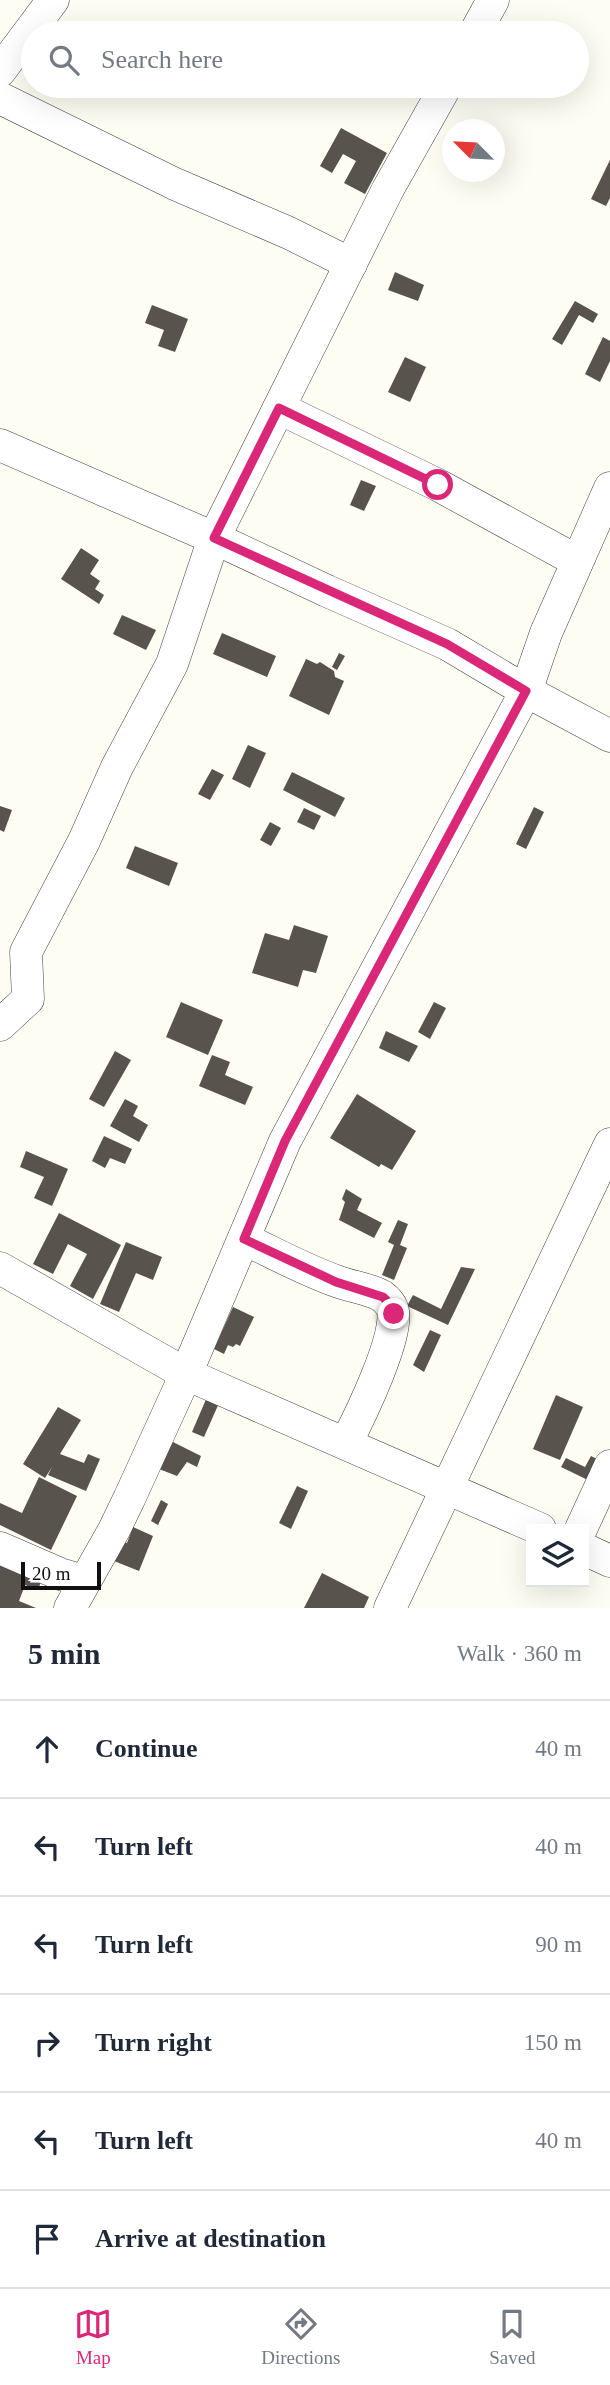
<!DOCTYPE html>
<html lang="en">
<head>
<meta charset="utf-8">
<style>
  body { margin:0; font-family:"Times New Roman",serif; background:#f2f2f3; color:#1f2937 }
  .controls { position:absolute; right:21px; bottom:21px; display:grid; overflow:hidden; border-radius:0px; box-shadow:0 7px 28px #0002 }
  .controls button { width:63px; height:63px; display:grid; place-items:center; padding:0; border:0; border-bottom:2px solid #e0e1e3; background:#fff; color:#1f2937; font:35px sans-serif }
  .compass { position:absolute; left:442px; top:119px; width:63px; height:63px; border-radius:50%; background:#fff; box-shadow:0 7px 28px #0002; rotate:294deg }
  .scale { position:absolute; left:21px; bottom:18px; width:80px; box-sizing:border-box; padding-left:7px; border:4px solid #101010; border-top:0; font-size:19px; line-height:24px; white-space:nowrap; color:#101010; -webkit-text-stroke:5px #fff; paint-order:stroke }
  .stop { position:absolute; width:21px; height:21px; margin:-16px; border:5px solid #db2777; border-radius:50%; background:#fff }
  .stop.end { background:#db2777; border-color:#fff; box-shadow:0 2px 7px #0008 }
  .list { margin:0; padding:0; list-style:none }
  h2 { display:flex; justify-content:space-between; align-items:center; height:91px; margin:0; padding:0 28px; font-size:30px }
  h2 small { font-size:23px; font-weight:400; color:#747a83 }
  .list li { display:grid; grid-template-columns:46px 1fr auto; gap:21px; align-items:center; box-sizing:border-box; height:98px; padding:0 28px; border-top:2px solid #e0e1e3 }
  .list b { display:block; font-size:26px; white-space:nowrap }
  .list em { font-size:23px; font-style:normal; color:#747a83 }
  .icon { flex:none; width:38px; height:38px; fill:none; stroke:currentColor; stroke-width:2; stroke-linecap:round; stroke-linejoin:round }
  .map { position:relative; flex:none; width:610px; height:1608px; overflow:hidden }
  .search { position:absolute; background:#fff; box-shadow:0 7px 28px #0002; left:21px; right:21px; top:21px; height:77px; display:flex; align-items:center; gap:18px; box-sizing:border-box; padding:0 24px; border-radius:38px; color:#747a83; font-size:26px }
  .sheet { height:679px; background:#fff }
  nav { display:flex; justify-content:space-around; align-items:center; box-sizing:border-box; height:98px; border-top:2px solid #e0e1e3; background:#fff; font-size:19px; color:#747a83 }
  nav a { display:grid; justify-items:center; gap:4px }
  nav .on { color:#db2777 }
  .map>svg:first-child { display:block }
  .building { fill:#58534d }
  .lines { fill:none; stroke-linecap:round; stroke-linejoin:round }
  .minor-casing { stroke:#434343; stroke-width:33 }
  .minor { stroke:#fff; stroke-width:32 }
  .route { stroke:#db2777; stroke-width:9 }
</style>
</head>
<body>
<div class="map">
<svg width="610" height="1608" viewBox="0 0 610 1608">
  <rect width="100%" height="100%" fill="#fefdf4"/>
  <g class="building">
    <polygon points="341,128 387,153 365,194 344,183 356,161 343,154 332,173 320,166"/>
    <polygon points="610,160 610,198 606,206 591,199"/>
    <polygon points="395,272 424,285 418,301 388,290"/>
    <polygon points="575,301 598,314 593,323 579,315 562,345 552,339"/>
    <polygon points="152,305 188,319 175,352 158,346 164,330 145,323"/>
    <polygon points="603,337 610,341 610,361 600,382 585,374"/>
    <polygon points="405,357 426,367 410,402 388,392"/>
    <polygon points="361,480 376,486 364,511 350,505"/>
    <polygon points="81,548 99,560 90,574 100,581 95,589 104,595 99,604 61,579"/>
    <polygon points="122,615 156,630 146,650 113,634"/>
    <polygon points="222,633 276,656 267,677 213,654"/>
    <polygon points="339,653 345,656 337,670 332,667"/>
    <polygon points="306,659 317,664 320,662 334,671 335,677 344,681 329,715 289,696"/>
    <polygon points="248,745 266,753 250,788 232,779"/>
    <polygon points="212,769 224,775 210,800 198,794"/>
    <polygon points="292,772 345,798 335,817 283,790"/>
    <polygon points="0,806 12,810 4,832 0,830"/>
    <polygon points="534,807 544,812 526,849 516,844"/>
    <polygon points="304,808 321,816 314,830 297,822"/>
    <polygon points="270,822 281,828 271,846 260,840"/>
    <polygon points="135,846 178,863 169,886 126,868"/>
    <polygon points="294,925 328,936 316,973 303,970 298,987 252,973 265,933 289,940"/>
    <polygon points="181,1002 223,1020 208,1055 166,1037"/>
    <polygon points="434,1002 446,1008 430,1039 418,1032"/>
    <polygon points="386,1031 418,1046 409,1062 379,1048"/>
    <polygon points="115,1051 131,1060 104,1107 89,1099"/>
    <polygon points="212,1055 230,1062 225,1075 253,1087 245,1105 199,1086"/>
    <polygon points="357,1094 416,1131 392,1170 381,1164 379,1167 330,1138"/>
    <polygon points="125,1099 138,1106 133,1116 148,1125 139,1142 110,1126"/>
    <polygon points="104,1136 132,1149 125,1164 110,1158 105,1168 92,1161"/>
    <polygon points="26,1151 68,1169 52,1206 34,1198 44,1177 20,1167"/>
    <polygon points="346,1189 362,1199 357,1210 382,1223 374,1238 339,1220 345,1202 342,1199"/>
    <polygon points="59,1213 121,1245 93,1299 70,1286 87,1254 68,1244 53,1274 33,1264"/>
    <polygon points="398,1220 408,1224 400,1245 407,1248 394,1280 382,1275 394,1245 388,1242"/>
    <polygon points="126,1242 162,1257 153,1280 136,1273 119,1312 100,1304"/>
    <polygon points="461,1267 475,1269 448,1325 407,1306 413,1295 441,1309"/>
    <polygon points="233,1307 254,1317 240,1346 236,1344 233,1347 228,1345 224,1354 214,1349"/>
    <polygon points="430,1330 441,1335 424,1372 413,1365"/>
    <polygon points="556,1395 583,1407 560,1460 533,1449"/>
    <polygon points="207,1397 219,1403 204,1437 192,1432"/>
    <polygon points="58,1407 81,1420 60,1454 84,1463 88,1454 100,1459 86,1491 48,1475 52,1467 45,1478 23,1464"/>
    <polygon points="173,1442 201,1456 197,1467 187,1462 177,1476 159,1469"/>
    <polygon points="591,1456 601,1461 592,1482 561,1467 566,1458 585,1467"/>
    <polygon points="39,1477 77,1496 51,1550 0,1525 0,1503 22,1513"/>
    <polygon points="297,1486 308,1491 291,1529 279,1523"/>
    <polygon points="161,1500 168,1504 158,1525 151,1521"/>
    <polygon points="133,1527 153,1536 139,1571 109,1559 117,1539 127,1543"/>
    <polygon points="0,1555 44,1573 38,1590 25,1585 19,1601 36,1608 0,1608"/>
    <polygon points="322,1573 369,1597 364,1608 304,1608"/>
  </g>
  <g class="lines">
    <defs>
      <g id="minor">
        <polyline points="475,33 493,0"/>
        <polyline points="0,71 53,0"/>
        <polyline points="0,98 175,184 289,233 351,264"/>
        <polyline points="279,408 438,485 577,561"/>
        <polyline points="0,445 214,538 327,591 447,644 526,691 610,736"/>
        <polyline points="0,1025 28,999 26,952 84,841 117,767 172,664 214,538 388,189 446,86"/>
        <path d="M 244,1239 C 274,1253 305,1270 336,1281 C 351,1287 368,1288 382,1296 C 386,1299 390,1303 392,1308 C 402,1331 358,1420 346,1443"/>
        <polyline points="0,1268 186,1374 540,1529"/>
        <polyline points="581,1529 610,1466"/>
        <polyline points="0,1548 60,1574 84,1581"/>
        <polyline points="584,1549 610,1561"/>
        <polyline points="70,1608 114,1530 129,1499 186,1374 285,1141 526,691 546,633 610,488"/>
        <polyline points="390,1608 610,1144"/>
      </g>
    </defs>
    <use href="#minor" class="minor-casing"/>
    <use href="#minor" class="minor"/>
  </g>
  <g class="lines">
    <polyline class="route" points="394,1314 391,1305 383,1297 336,1282 244,1239 285,1141 526,691 447,644 214,538 279,408 438,485"/>
  </g>
</svg>
<div class="controls">
<button><svg class="icon" aria-label="layers" viewBox="0 0 24 24"><path d="M12 4l9 5-9 5-9-5zM3 14l9 5 9-5"/></svg></button>
</div>
<svg class="compass" viewBox="-18 -18 36 36"><path d="M0-13l5 13h-10z" fill="#e53935"/><path d="M0 13l5-13h-10z" fill="#747a83"/></svg>
<div class="scale">20 m</div>
<div class="stop" style="left:438px;top:485px"></div>
<div class="stop end" style="left:394px;top:1314px"></div>
<div class="search"><svg class="icon" aria-label="search" viewBox="0 0 24 24"><circle cx="10" cy="10" r="6"/><path d="M15 15l6 6"/></svg>Search here</div>
</div>
<section class="sheet">
<h2>5 min<small>Walk · 360 m</small></h2>
<ul class="list">
<li><svg class="icon" aria-label="ahead" viewBox="0 0 24 24"><path d="M12 20V5M6 11l6-6 6 6"/></svg><div><b>Continue</b></div><em>40 m</em></li>
<li><svg class="icon" aria-label="left" viewBox="0 0 24 24"><path d="M17 20v-9H6M10 6l-5 5 5 5"/></svg><div><b>Turn left</b></div><em>40 m</em></li>
<li><svg class="icon" aria-label="left" viewBox="0 0 24 24"><path d="M17 20v-9H6M10 6l-5 5 5 5"/></svg><div><b>Turn left</b></div><em>90 m</em></li>
<li><svg class="icon" aria-label="right" viewBox="0 0 24 24"><path d="M7 20v-9h11M14 6l5 5-5 5"/></svg><div><b>Turn right</b></div><em>150 m</em></li>
<li><svg class="icon" aria-label="left" viewBox="0 0 24 24"><path d="M17 20v-9H6M10 6l-5 5 5 5"/></svg><div><b>Turn left</b></div><em>40 m</em></li>
<li><svg class="icon" aria-label="arrive" viewBox="0 0 24 24"><path d="M6 21V4h12l-3 4 3 4H6"/></svg><div><b>Arrive at destination</b></div></li>
</ul>
</section>
<nav>
<a class="on"><svg class="icon" aria-label="map" viewBox="0 0 24 24"><path d="M3 6l6-2 6 2 6-2v14l-6 2-6-2-6 2zM9 4v14M15 6v14"/></svg>Map</a>
<a><svg class="icon" aria-label="directions" viewBox="0 0 24 24"><path d="M12 3l9 9-9 9-9-9zM9 14v-3h6M13 9l2 2-2 2"/></svg>Directions</a>
<a><svg class="icon" aria-label="saved" viewBox="0 0 24 24"><path d="M7 4h10v16l-5-4-5 4z"/></svg>Saved</a>
</nav>
</body>
</html>
